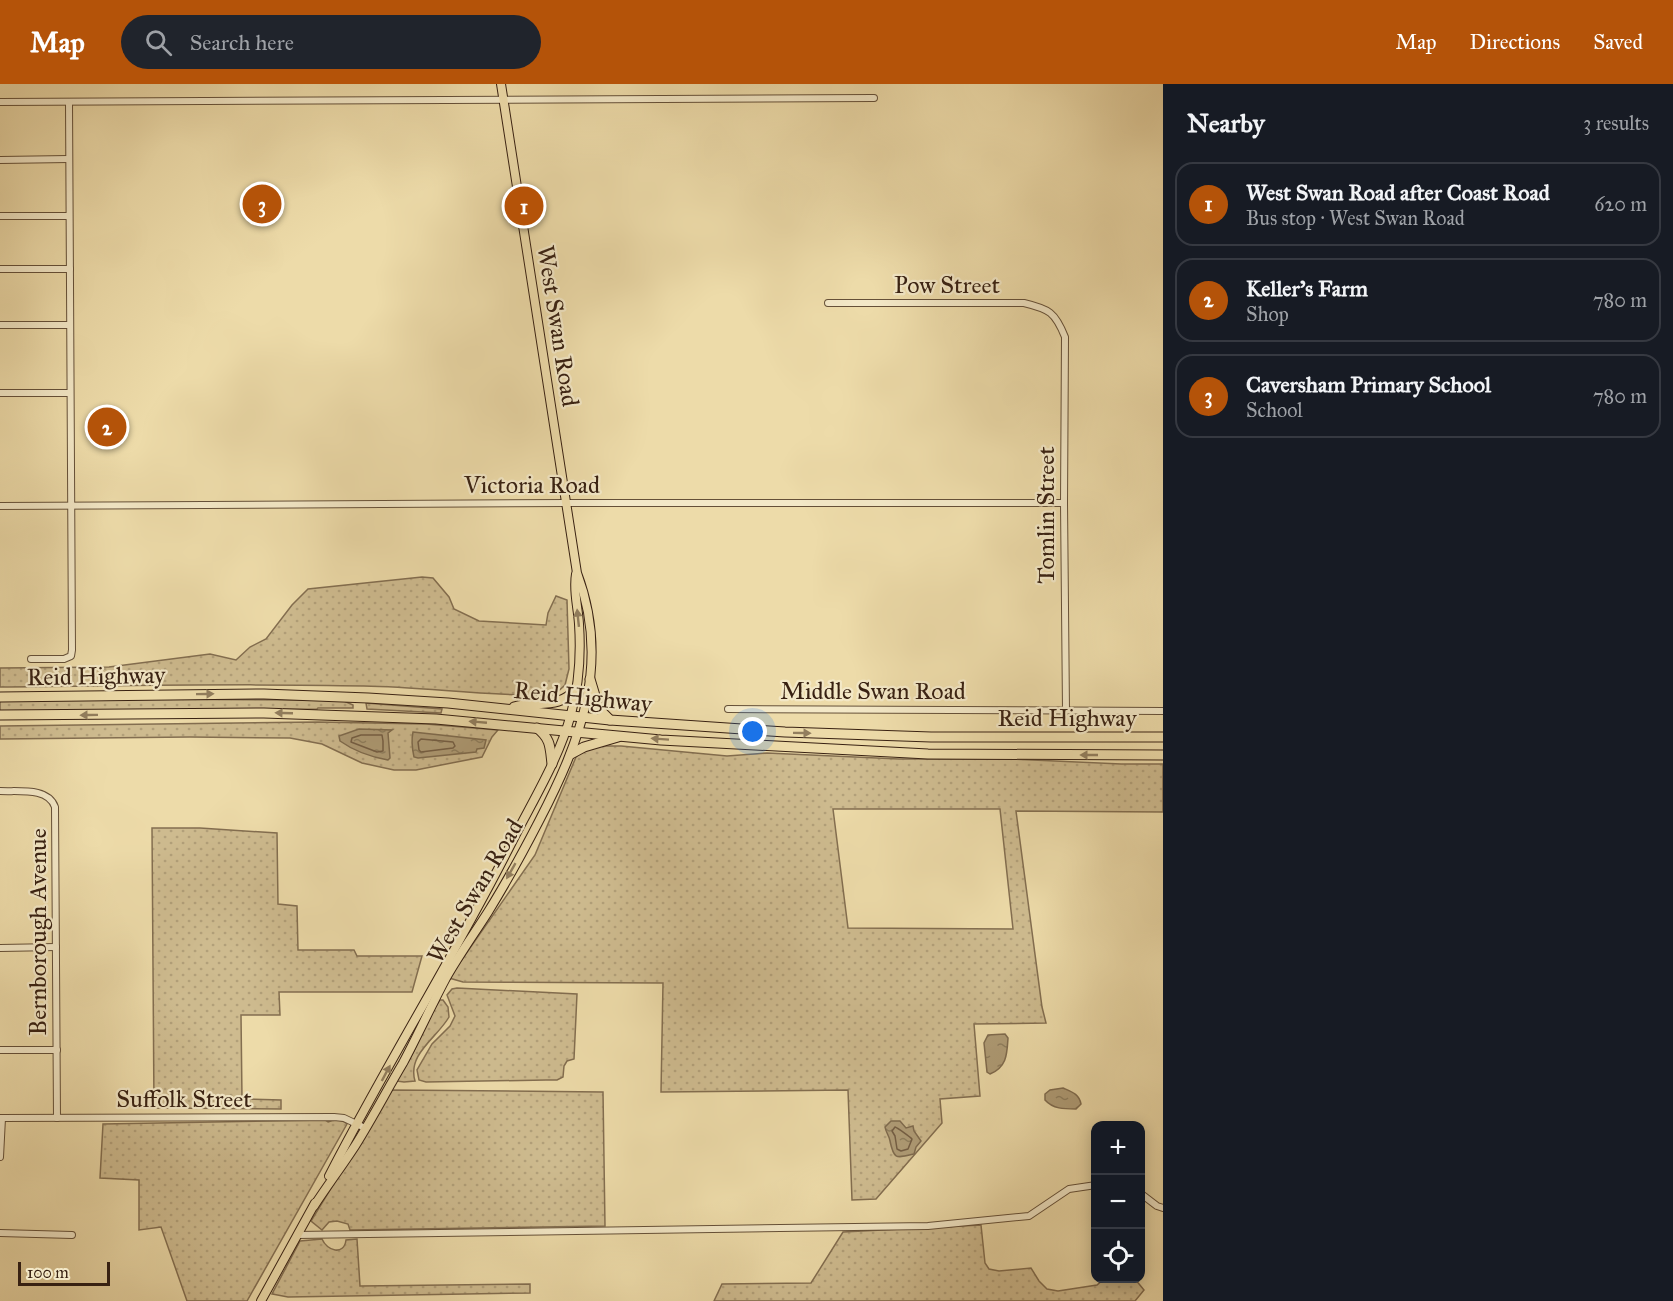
<!DOCTYPE html>
<html lang="en">
<head>
<meta charset="utf-8">
<style>
  body { margin:0; font-family:"IM FELL Great Primer",serif; background:#20242c; color:#f1f3f6 }
  .controls { position:absolute; right:18px; bottom:18px; display:grid; overflow:hidden; border-radius:12px; box-shadow:0 3px 15px #0003 }
  .controls button { width:54px; height:54px; display:grid; place-items:center; padding:0; border:0; border-bottom:2px solid #363941; background:#171b24; color:#f1f3f6; font:30px sans-serif }
  .scale { position:absolute; left:18px; bottom:15px; width:92px; box-sizing:border-box; padding-left:6px; border:3px solid #382112; border-top:0; font-size:16px; line-height:21px; white-space:nowrap; color:#382112; -webkit-text-stroke:4px #f3e8c7; paint-order:stroke }
  .you { position:absolute; left:753px; top:648px; width:21px; height:21px; margin:-15px; border:4px solid #fff; border-radius:50%; background:#1a73e8; box-shadow:0 0 0 9px #1a73e833 }
  .badge { display:grid; place-items:center; width:39px; height:39px; border-radius:50%; background:#b45309; color:#fff; font-size:20px; font-weight:700 }
  .pin { position:absolute; translate:-50% -50%; border:3px solid #fff; box-shadow:0 2px 6px #0006 }
  .list { margin:0; padding:0; list-style:none }
  h2 { display:flex; justify-content:space-between; align-items:center; height:78px; margin:0; padding:0 24px; font-size:26px }
  h2 small { font-size:20px; font-weight:400; color:#9ea1a6 }
  .list li { display:grid; grid-template-columns:39px 1fr auto; gap:18px; align-items:center; box-sizing:border-box; height:84px; margin:0 12px 12px; padding:0 12px; border:2px solid #363941; border-radius:18px }
  .list b { display:block; font-size:22px; white-space:nowrap }
  .list p { margin:0; font-size:20px; white-space:nowrap; color:#9ea1a6 }
  .list em { font-size:20px; font-style:normal; color:#9ea1a6 }
  .icon { flex:none; width:33px; height:33px; fill:none; stroke:currentColor; stroke-width:2; stroke-linecap:round; stroke-linejoin:round }
  .map { position:relative; flex:none; width:1163px; height:1217px; overflow:hidden }
  header { display:flex; align-items:center; gap:36px; box-sizing:border-box; height:84px; padding:0 30px; background:#b45309; color:#fff }
  header strong { font-size:28px }
  nav { display:flex; gap:33px; margin-inline-start:auto; font-size:21px }
  .search { width:420px; height:54px; background:#20242c; display:flex; align-items:center; gap:15px; box-sizing:border-box; padding:0 21px; border-radius:33px; color:#9ea1a6; font-size:22px }
  main { display:flex }
  aside { flex:1; background:#171b24 }
  .map>svg:first-child { display:block }
  .grass { fill:url(#grass-dots); stroke:#836e50; stroke-width:1.5; fill-rule:evenodd }
  .water { fill:url(#water-ripples); stroke:#7f6b4e; stroke-width:1.5 }
  .lines { fill:none; stroke-linecap:round; stroke-linejoin:round }
  .shore { stroke:#745e44; stroke-width:1.5 }
  .minor-casing { stroke:#655038; stroke-width:8 }
  .major-casing { stroke:#382112; stroke-width:10 }
  .highway-casing { stroke:#382112; stroke-width:11 }
  .minor { stroke:#f3e8c7; stroke-width:6 }
  .major { stroke:#eddba9; stroke-width:8 }
  .highway { stroke:#eddba9; stroke-width:9 }
  .oneway { fill:#927e5e }
  .labels { text-anchor:middle; stroke-width:4.5; stroke-linejoin:round; paint-order:stroke }
  .street-label { font-size:24px; fill:#382112; stroke:#f3e8c7 }
</style>
</head>
<body>
<header>
<strong>Map</strong>
<div class="search"><svg class="icon" aria-label="search" viewBox="0 0 24 24"><circle cx="10" cy="10" r="6"/><path d="M15 15l6 6"/></svg>Search here</div>
<nav><a>Map</a><a>Directions</a><a>Saved</a></nav>
</header>
<main>
<div class="map">
<svg width="1163" height="1217" viewBox="0 0 1163 1217">
  <defs>
    <pattern id="grass-dots" width="8" height="8" patternUnits="userSpaceOnUse" patternTransform="scale(1.5)"><rect width="8" height="8" fill="#cebb8f"/><path d="M2 2h.1M6 6h.1" fill="none" stroke="#b2a07a" stroke-width="1.8" stroke-linecap="round"/></pattern>
    <pattern id="water-ripples" width="26" height="14" patternUnits="userSpaceOnUse" patternTransform="scale(1.5)"><rect width="26" height="14" fill="#af9c76"/><path d="M2 4q2-2 4 0t4 0M15 11q2-2 4 0t4 0" fill="none" stroke="#8f7f5f"/></pattern>
  </defs>
  <rect width="100%" height="100%" fill="#eddba9"/>
  <filter id="stains"><feTurbulence type="fractalNoise" baseFrequency=".00333" numOctaves="4"/><feColorMatrix values="0 0 0 0 .2 0 0 0 0 .09 0 0 0 0 .02 0 0 0 .5 -.17"/></filter>
  <radialGradient id="worn" r=".72"><stop offset=".6" stop-color="#630" stop-opacity="0"/><stop offset="1" stop-color="#630" stop-opacity=".3"/></radialGradient>
  <g class="grass">
    <path d="M 422,493 L 433,494 L 449,513 L 454,525 L 479,537 L 546,541 L 548,529 L 556,512 L 567,516 L 569,585 L 565,601 L 554,611 C 491,613 427,603 364,602 C 243,599 121,602 0,603 L 0,584 L 109,583 L 210,570 L 236,576 L 250,563 L 266,555 L 292,521 L 308,505 Z"/>
    <polygon points="109,615 313,616 344,617 353,621 353,624 318,624 317,625 0,628 0,616"/>
    <polygon points="366,619 442,625 441,629 367,625"/>
    <polygon points="318,638 426,640 498,646 492,653 482,673 416,686 394,686 362,679 322,660 290,654 190,653 0,655 0,642"/>
    <path d="M 601,662 L 621,662 L 727,672 L 767,669 L 899,675 L 1013,675 L 1121,680 L 1163,680 L 1163,728 L 1016,727 L 1042,923 L 1046,939 L 974,940 L 980,1012 L 940,1015 L 942,1039 L 876,1115 L 852,1116 L 848,1006 L 661,1008 L 663,899 L 463,898 L 449,894 L 535,771 L 576,673 L 581,668 ZM 833,725 L 1000,725 L 1013,845 L 848,844 Z"/>
    <polygon points="152,744 200,744 277,749 278,820 297,822 298,866 354,866 357,872 422,872 412,908 279,908 280,931 241,931 242,1015 281,1016 281,1025 154,1024"/>
    <polygon points="457,904 577,910 574,975 567,977 564,982 563,993 557,996 546,996 426,998 419,996 417,986 432,960 450,942 455,932 447,911 452,905"/>
    <path d="M 440,916 L 443,916 L 448,923 L 449,933 C 437,954 407,970 415,997 L 404,998 L 396,997 L 414,967 L 427,936 Z"/>
    <polygon points="391,1006 603,1008 605,1142 350,1146 348,1140 337,1137 329,1138 322,1146 311,1137"/>
    <path d="M 325,1036 L 328,1038 C 334,1035 342,1035 347,1040 L 247,1217 L 187,1217 L 161,1143 L 139,1146 L 139,1096 L 100,1094 L 103,1040 Z"/>
    <polygon points="981,1141 985,1179 989,1185 999,1187 1031,1184 1039,1197 1047,1205 1058,1207 1097,1201 1105,1194 1135,1195 1144,1206 1135,1217 714,1217 722,1200 811,1199 843,1148"/>
    <path d="M 322,1155 C 327,1167 344,1172 346,1156 L 357,1155 L 360,1202 L 530,1200 L 530,1209 L 288,1213 L 272,1210 L 300,1157 Z"/>
  </g>
  <g class="water">
    <path d="M 359,645 L 392,646 L 388,649 L 390,674 L 388,676 C 371,673 354,667 340,657 L 339,652 Z"/>
    <path d="M 413,648 L 486,656 L 484,664 L 477,665 L 476,668 L 418,674 L 414,673 C 412,664 411,657 413,648 Z"/>
    <path d="M 1005,950 L 1008,954 C 1007,970 1007,983 990,990 L 987,988 L 984,959 L 988,951 Z"/>
    <path d="M 1063,1004 C 1072,1008 1079,1010 1081,1020 L 1076,1025 C 1064,1025 1053,1025 1045,1016 L 1045,1010 L 1050,1006 Z"/>
    <path d="M 891,1037 L 900,1037 L 906,1044 L 913,1042 L 914,1047 L 921,1057 L 916,1063 L 914,1070 C 896,1074 894,1076 890,1057 C 889,1051 886,1049 885,1043 Z"/>
  </g>
  <g class="lines">
    <g class="shore">
      <polygon points="361,651 382,651 383,657 383,667 377,668 351,658 352,654"/>
      <polygon points="421,655 453,658 455,662 453,664 421,668 419,666 418,658"/>
      <path d="M 895,1043 C 898,1044 910,1053 912,1055 L 908,1065 L 901,1067 L 897,1065 L 895,1052 L 892,1047 Z"/>
    </g>
    <defs>
      <g id="minor">
        <polyline points="0,18 874,14"/>
        <polyline points="0,76 69,75"/>
        <polyline points="0,132 69,132"/>
        <polyline points="0,185 70,185"/>
        <path d="M 828,219 L 1024,219 C 1049,225 1055,228 1065,253 L 1064,419 L 1066,626"/>
        <polyline points="0,241 70,241"/>
        <polyline points="0,309 70,309"/>
        <polyline points="0,422 567,419 1064,419"/>
        <polyline points="31,575 64,575 71,572 72,566 69,18"/>
        <polyline points="728,625 1163,627"/>
        <path d="M 0,707 C 18,708 48,703 55,723 L 57,1034"/>
        <polyline points="0,864 56,863"/>
        <polyline points="0,966 57,966"/>
        <polyline points="0,1034 334,1033 344,1034 365,1044"/>
        <polyline points="0,1073 2,1034"/>
        <polyline points="1140,1109 1157,1122 1163,1124"/>
        <polyline points="0,1149 72,1151"/>
        <polyline points="297,1151 928,1142 1029,1132 1069,1105 1096,1101"/>
      </g>
      <g id="major">
        <path d="M 329,1092 C 387,979 455,871 512,758 C 533,716 559,675 571,630 C 579,601 581,570 579,540 C 578,523 573,507 576,490"/>
        <path d="M 314,1122 C 327,1102 342,1082 355,1062 C 372,1035 387,1006 403,979 C 418,951 431,922 446,894 C 459,871 474,850 488,828 C 506,799 523,768 539,737 C 581,656 611,579 577,489 L 501,0"/>
        <polyline points="261,1217 315,1119"/>
      </g>
      <g id="highway">
        <polyline points="590,595 599,625 610,636"/>
        <polyline points="0,613 264,610 368,614 448,619 610,636 785,648 931,653 1163,653"/>
        <path d="M 514,623 C 537,616 559,626 576,605"/>
        <polyline points="0,631 264,629 436,635 661,656 928,670 1163,671"/>
        <path d="M 537,644 C 551,655 550,663 552,680"/>
        <polyline points="571,670 584,663 618,653"/>
      </g>
    </defs>
    <use href="#minor" class="minor-casing"/>
    <use href="#major" class="major-casing"/>
    <use href="#highway" class="highway-casing"/>
    <use href="#minor" class="minor"/>
    <use href="#major" class="major"/>
    <use href="#highway" class="highway"/>
  </g>
  <defs><path id="oneway-solid" d="M-6-.8H1V-3.2L6.5 0L1 3.2V.8H-6Z" transform="scale(1.5)"/></defs>
  <g class="oneway">
    <use href="#oneway-solid" transform="translate(578 534) rotate(-96)"/>
    <use href="#oneway-solid" transform="translate(205 610) rotate(-1)"/>
    <use href="#oneway-solid" transform="translate(284 629) rotate(-178)"/>
    <use href="#oneway-solid" transform="translate(89 631) rotate(179)"/>
    <use href="#oneway-solid" transform="translate(478 638) rotate(-175)"/>
    <use href="#oneway-solid" transform="translate(802 649) rotate(1)"/>
    <use href="#oneway-solid" transform="translate(660 655) rotate(-176)"/>
    <use href="#oneway-solid" transform="translate(1089 671) rotate(-180)"/>
    <use href="#oneway-solid" transform="translate(511 787) rotate(120)"/>
    <use href="#oneway-solid" transform="translate(386 989) rotate(-62)"/>
  </g>
  <g class="labels">
    <g class="street-label">
      <text x="947" y="209">Pow Street</text>
      <text transform="translate(558 242) rotate(81)" y="8">West Swan Road</text>
      <text x="532" y="409">Victoria Road</text>
      <text transform="translate(1046 431) rotate(-90)" y="8">Tomlin Street</text>
      <text transform="translate(96 592) rotate(-1)" y="8">Reid Highway</text>
      <text x="873" y="615">Middle Swan Road</text>
      <text transform="translate(583 613) rotate(6)" y="8">Reid Highway</text>
      <text x="1067" y="642">Reid Highway</text>
      <text transform="translate(475 807) rotate(-59)" y="8">West Swan Road</text>
      <text transform="translate(38 848) rotate(-90)" y="8">Bernborough Avenue</text>
      <text x="184" y="1023">Suffolk Street</text>
    </g>
  </g>
  <rect width="100%" height="100%" filter="url(#stains)"/>
  <rect width="100%" height="100%" fill="url(#worn)"/>
</svg>
<div class="controls">
<button>+</button>
<button>−</button>
<button><svg class="icon" aria-label="locate" viewBox="0 0 24 24"><circle cx="12" cy="12" r="6"/><path d="M12 2v4M12 18v4M2 12h4M18 12h4"/></svg></button>
</div>
<div class="scale">100 m</div>
<div class="you"></div>
<div class="pin badge" style="left:524px;top:122px">1</div>
<div class="pin badge" style="left:107px;top:343px">2</div>
<div class="pin badge" style="left:262px;top:120px">3</div>
</div>
<aside>
<h2>Nearby<small>3 results</small></h2>
<ul class="list">
<li><span class="badge">1</span><div><b>West Swan Road after Coast Road</b><p>Bus stop · West Swan Road</p></div><em>620 m</em></li>
<li><span class="badge">2</span><div><b>Keller’s Farm</b><p>Shop</p></div><em>780 m</em></li>
<li><span class="badge">3</span><div><b>Caversham Primary School</b><p>School</p></div><em>780 m</em></li>
</ul>
</aside>
</main>
</body>
</html>
